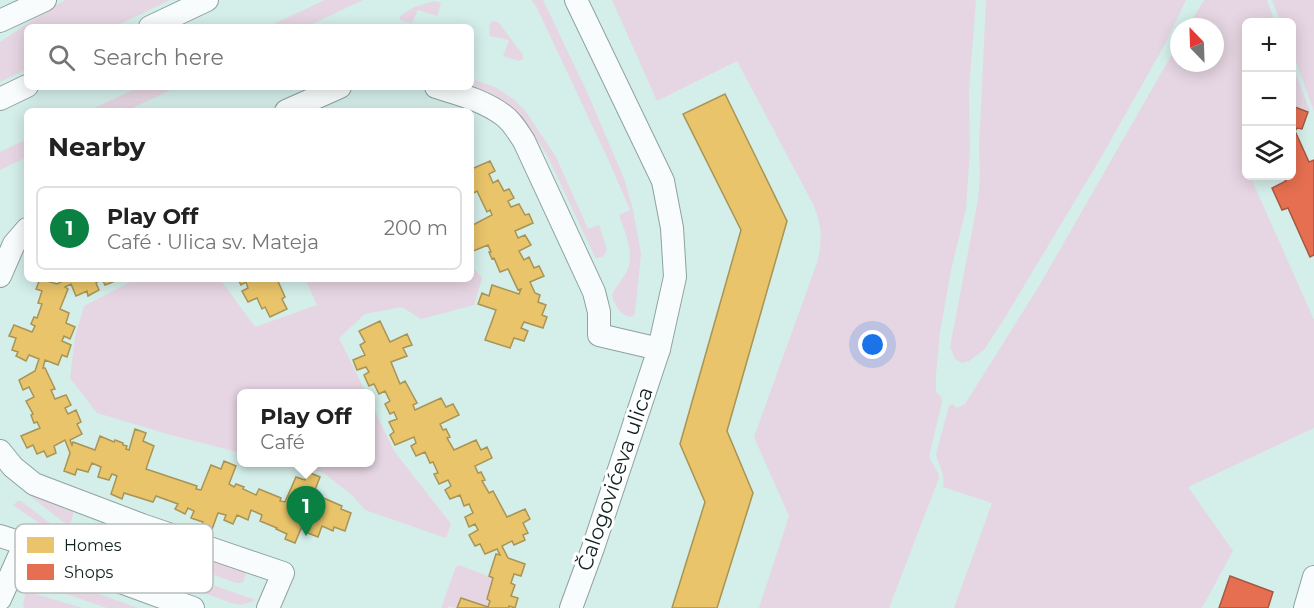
<!DOCTYPE html>
<html lang="en">
<head>
<meta charset="utf-8">
<style>
  body { margin:0; font-family:Montserrat,sans-serif; background:#f6f6f6; color:#222 }
  .controls { position:absolute; right:18px; top:18px; display:grid; overflow:hidden; border-radius:9px; box-shadow:0 3px 15px #0003 }
  .controls button { width:54px; height:54px; display:grid; place-items:center; padding:0; border:0; border-bottom:2px solid #e0e0e0; background:#fff; color:#222; font:30px sans-serif }
  .compass { position:absolute; left:1170px; top:18px; width:54px; height:54px; border-radius:50%; background:#fff; box-shadow:0 3px 15px #0003; rotate:337deg }
  .you { position:absolute; left:873px; top:345px; width:21px; height:21px; margin:-15px; border:4px solid #fff; border-radius:50%; background:#1a73e8; box-shadow:0 0 0 9px #1a73e833 }
  .badge { display:grid; place-items:center; width:39px; height:39px; border-radius:50%; background:#0b8043; color:#fff; font-size:20px; font-weight:700 }
  .pin { position:absolute; translate:-50% -50px; filter:drop-shadow(0 2px 3px #0008) }
  .pin::after { content:''; position:absolute; top:32px; width:21px; height:18px; background:inherit; clip-path:polygon(0 0,100% 0,50% 100%) }
  .popup { position:absolute; left:237px; top:389px; width:138px; height:78px; box-sizing:border-box; display:grid; place-content:center; border-radius:9px; background:#fff; filter:drop-shadow(0 2px 4px #0005); font-size:20px; white-space:nowrap; color:#767676 }
  .popup b { font-size:22px; color:#222 }
  .popup::after { content:''; position:absolute; left:50%; top:100%; margin-left:-12px; border:12px solid transparent; border-top-color:#fff }
  .list { margin:0; padding:0; list-style:none }
  h2 { display:flex; justify-content:space-between; align-items:center; height:78px; margin:0; padding:0 24px; font-size:26px }
  h2 small { font-size:20px; font-weight:400; color:#767676 }
  .list li { display:grid; grid-template-columns:39px 1fr auto; gap:18px; align-items:center; box-sizing:border-box; height:84px; margin:0 12px 12px; padding:0 12px; border:2px solid #e0e0e0; border-radius:9px }
  .list b { display:block; font-size:22px; white-space:nowrap }
  .list p { margin:0; font-size:20px; white-space:nowrap; color:#767676 }
  .list em { font-size:20px; font-style:normal; color:#767676 }
  .icon { flex:none; width:33px; height:33px; fill:none; stroke:currentColor; stroke-width:2; stroke-linecap:round; stroke-linejoin:round }
  .map { position:relative; flex:none; width:1314px; height:608px; overflow:hidden }
  .search { position:absolute; background:#fff; box-shadow:0 3px 15px #0003; left:24px; top:24px; width:450px; height:66px; display:flex; align-items:center; gap:15px; box-sizing:border-box; padding:0 21px; border-radius:9px; color:#767676; font-size:22px }
  .panel { position:absolute; background:#fff; box-shadow:0 3px 15px #0003; left:24px; top:108px; width:450px; height:174px; border-radius:9px }
  .map>svg:first-child { display:block }
  .green { fill:#e6d6e3 }
  .homes { fill:#e9c46a; stroke:#a89454; stroke-width:1.5 }
  .shops { fill:#e76f51; stroke:#a75842; stroke-width:1.5 }
  .lines { fill:none; stroke-linecap:round; stroke-linejoin:round }
  .minor-casing { stroke:#8ea29f; stroke-width:24 }
  .minor { stroke:#f9fcfc; stroke-width:22 }
  .labels { text-anchor:middle; stroke-width:6; stroke-linejoin:round; paint-order:stroke }
  .street-label { font-size:21px; fill:#112320; stroke:#fff }
  .key { fill:#fff; stroke:#b8bdbc; stroke-width:1.5 }
  .key-label { font-size:16px; fill:#112320 }
</style>
</head>
<body>
<div class="map">
<svg width="1314" height="608" viewBox="0 0 1314 608">
  <rect width="100%" height="100%" fill="#d4eee9"/>
  <g class="green">
    <polygon points="66,0 170,0 114,27 27,27 27,69 0,82 0,42 54,6"/>
    <polygon points="325,0 363,0 306,27 267,27"/>
    <path d="M 531,0 L 543,0 L 587,92 L 625,181 L 633,210 L 641,254 L 635,313 L 632,317 C 620,316 615,305 612,295 C 616,286 623,279 627,271 C 635,252 625,233 619,215 L 630,210 L 608,159 L 537,8 L 533,2 Z"/>
    <path d="M 612,0 L 976,0 L 969,90 L 970,149 L 966,209 L 951,270 L 940,332 L 936,375 L 936,392 L 941,397 L 942,402 L 929,457 L 938,473 L 939,478 L 889,608 L 759,608 L 789,516 L 754,437 L 818,260 C 822,237 822,228 814,206 L 737,61 L 657,101 Z"/>
    <polygon points="986,0 1186,0 1165,44 1099,161 1006,316 984,350 969,361 962,363 955,359 950,347 978,200 980,177 979,148"/>
    <path d="M 1204,0 L 1267,0 L 1275,22 L 1246,22 L 1246,140 L 1241,155 L 1246,167 L 1246,176 L 1250,176 L 1314,320 L 1314,428 L 1188,487 L 1233,551 L 1202,608 L 954,608 L 992,503 L 943,487 C 945,470 939,468 936,454 L 949,406 L 952,404 L 957,408 L 965,404 L 1039,286 L 1179,42 L 1179,63 L 1215,63 L 1215,27 L 1188,27 Z"/>
    <polygon points="1272,0 1314,0 1314,111 1292,51 1292,22 1281,22"/>
    <polygon points="435,1 441,3 437,16 418,10 412,23 400,20 400,16 414,7"/>
    <polygon points="493,21 495,21 499,23 523,55 523,59 519,61 503,56 509,40 489,36 490,24"/>
    <polygon points="1292,65 1310,111 1292,106 1294,98 1292,97"/>
    <polygon points="471,79 495,87 512,98 524,109 556,157 588,229 599,225 607,250 603,257 596,258 594,255 547,155 522,117 512,107 489,93 471,86"/>
    <polygon points="139,87 177,87 126,111 88,111"/>
    <polygon points="27,139 27,157 0,170 0,152"/>
    <polygon points="471,265 482,278 474,305 421,319 402,307 365,314 339,338 366,393 242,394 241,453 171,435 97,413 70,378 75,337 84,306 136,279 220,279 255,327 317,305 305,279 471,279"/>
    <polygon points="371,403 394,451 451,524 446,538 365,510 353,496 324,473 281,463 370,462"/>
    <polygon points="26,489 74,511 70,525 62,521 25,492"/>
    <polygon points="18,501 21,501 55,527 68,534 134,558 256,600 242,605 234,604 85,550 65,541 13,505"/>
    <polygon points="215,557 249,565 243,582 241,583 237,583 208,573"/>
    <polygon points="459,565 493,578 487,599 490,601 488,607 461,598 457,608 449,606 448,608 441,608 456,567"/>
    <polygon points="45,575 57,579 138,608 107,608 28,581 34,576"/>
    <polygon points="26,591 82,608 24,608 23,604"/>
  </g>
  <g class="homes">
    <polygon points="725,94 787,221 727,431 753,493 717,608 672,608 705,502 680,444 741,230 683,114"/>
    <polygon points="490,161 495,171 489,174 493,183 498,180 504,191 509,189 514,198 508,201 511,207 519,204 525,215 529,214 533,223 515,231 518,238 525,235 531,245 519,251 524,260 529,257 534,268 539,266 544,276 530,282 535,293 540,295 538,302 546,305 542,315 547,317 543,328 524,322 521,328 528,331 524,341 514,338 510,348 485,340 496,310 478,304 482,293 489,296 492,285 519,294 521,289 518,290 508,269 500,272 494,258 492,259 489,252 491,252 488,245 471,252 471,240 473,239 471,236 471,226 492,215 490,210 487,212 477,191 472,194 471,191 471,167 474,168"/>
    <polygon points="40,279 57,284 67,279 114,279 115,281 105,285 102,279 96,283 99,290 88,296 87,291 76,296 71,284 65,287 68,289 60,309 69,313 66,323 75,327 70,339 64,336 62,341 71,345 67,357 62,355 58,365 45,360 43,368 45,368 55,389 51,390 55,399 66,395 71,405 65,408 68,414 76,410 81,422 77,424 82,434 70,440 72,445 73,442 95,450 100,436 114,442 115,440 123,443 123,445 127,446 126,449 129,450 135,429 146,433 143,441 154,446 146,469 197,486 196,489 201,490 211,465 221,469 224,461 236,466 229,484 234,487 236,484 244,487 243,489 256,495 259,489 281,498 280,501 285,502 296,477 305,480 308,472 320,477 313,495 321,498 321,497 342,506 341,509 351,513 345,531 334,527 333,531 322,526 318,537 308,533 311,526 303,524 295,543 285,539 287,534 276,529 277,528 260,521 262,515 251,510 248,520 237,515 233,524 224,520 226,515 218,513 211,532 201,528 203,522 191,518 194,511 188,508 185,514 175,509 178,504 156,496 153,502 124,493 122,499 111,494 117,476 112,474 109,480 98,477 101,467 92,463 88,472 77,469 75,475 64,471 70,453 65,440 54,446 56,453 47,457 44,451 37,454 33,445 27,448 21,436 40,428 37,422 34,423 31,415 33,414 26,401 34,397 29,387 23,390 19,380 35,371 39,359 29,355 26,361 16,356 18,352 12,350 16,338 9,336 14,325 32,332 35,326 31,324 34,317 37,318 42,304 38,303 42,291 36,289"/>
    <polygon points="238,279 277,279 285,297 282,299 287,309 270,317 265,307 262,309 257,298 248,302 242,291 248,288 246,282 241,285"/>
    <polygon points="380,321 390,342 407,334 412,345 403,348 407,356 391,362 400,384 405,381 417,403 413,405 415,410 441,398 446,407 453,404 459,415 440,424 443,430 446,429 450,437 447,438 454,450 476,440 481,450 487,447 492,458 475,466 478,473 481,472 485,480 482,481 489,493 493,491 507,517 525,509 530,519 523,523 528,533 523,535 525,540 514,545 512,541 502,546 508,558 525,564 521,576 514,574 511,583 515,585 511,596 518,598 515,608 509,606 509,608 457,608 461,598 488,607 490,601 487,599 493,578 489,576 496,554 500,555 497,549 485,554 480,544 475,546 469,535 478,530 475,524 469,527 465,517 473,513 469,504 464,506 460,495 450,499 445,490 451,486 448,480 439,484 434,474 438,473 433,462 430,463 425,452 416,456 411,446 416,443 414,437 395,445 390,435 394,432 389,422 397,419 394,412 390,414 385,404 390,401 385,391 379,394 374,384 369,386 364,375 369,372 366,367 357,370 353,360 365,355 360,345 365,342 359,331"/>
  </g>
  <g class="shops">
    <polygon points="1292,106 1308,112 1302,129 1297,128 1295,131 1309,162 1314,160 1314,255 1310,257 1288,208 1282,210 1272,188 1286,181 1283,176 1292,176"/>
    <polygon points="1230,576 1273,592 1268,608 1219,608"/>
  </g>
  <g class="lines">
    <defs>
      <g id="minor">
        <polyline points="0,21 45,0"/>
        <polyline points="150,27 207,0"/>
        <path d="M 436,87 C 458,94 483,100 503,115 C 512,121 518,132 524,141 L 594,292 L 599,312 L 599,335 L 659,349"/>
        <polyline points="0,99 27,86"/>
        <polyline points="286,111 340,87"/>
        <polyline points="0,276 14,244 27,229"/>
        <polyline points="0,451 13,467 34,484 142,525 283,573 268,608"/>
        <path d="M 0,536 C 28,544 52,556 79,566 C 117,581 155,595 193,608"/>
        <polyline points="0,599 25,543"/>
        <polyline points="571,608 593,548 659,349 675,277 672,228 663,181 576,0"/>
        <polyline points="1305,608 1314,577"/>
      </g>
    </defs>
    <use href="#minor" class="minor-casing"/>
    <use href="#minor" class="minor"/>
  </g>
  <g class="labels">
    <g class="street-label">
      <text transform="translate(615 479) rotate(-71)" y="7">Čalogovićeva ulica</text>
    </g>
  </g>
  <rect x="15" y="524" width="198" height="69" rx="9" class="key"/>
  <rect x="27" y="537" width="27" height="16" fill="#e9c46a"/>
  <rect x="27" y="564" width="27" height="16" fill="#e76f51"/>
  <g class="key-label">
    <text x="64" y="551">Homes</text>
    <text x="64" y="578">Shops</text>
  </g>
</svg>
<div class="controls">
<button>+</button>
<button>−</button>
<button><svg class="icon" aria-label="layers" viewBox="0 0 24 24"><path d="M12 4l9 5-9 5-9-5zM3 14l9 5 9-5"/></svg></button>
</div>
<svg class="compass" viewBox="-18 -18 36 36"><path d="M0-13l5 13h-10z" fill="#e53935"/><path d="M0 13l5-13h-10z" fill="#767676"/></svg>
<div class="you"></div>
<div class="pin badge" style="left:306px;top:536px">1</div>
<div class="popup"><b>Play Off</b>Café</div>
<div class="search"><svg class="icon" aria-label="search" viewBox="0 0 24 24"><circle cx="10" cy="10" r="6"/><path d="M15 15l6 6"/></svg>Search here</div>
<section class="panel">
<h2>Nearby<small></small></h2>
<ul class="list">
<li><span class="badge">1</span><div><b>Play Off</b><p>Café · Ulica sv. Mateja</p></div><em>200 m</em></li>
</ul>
</section>
</div>
</body>
</html>
